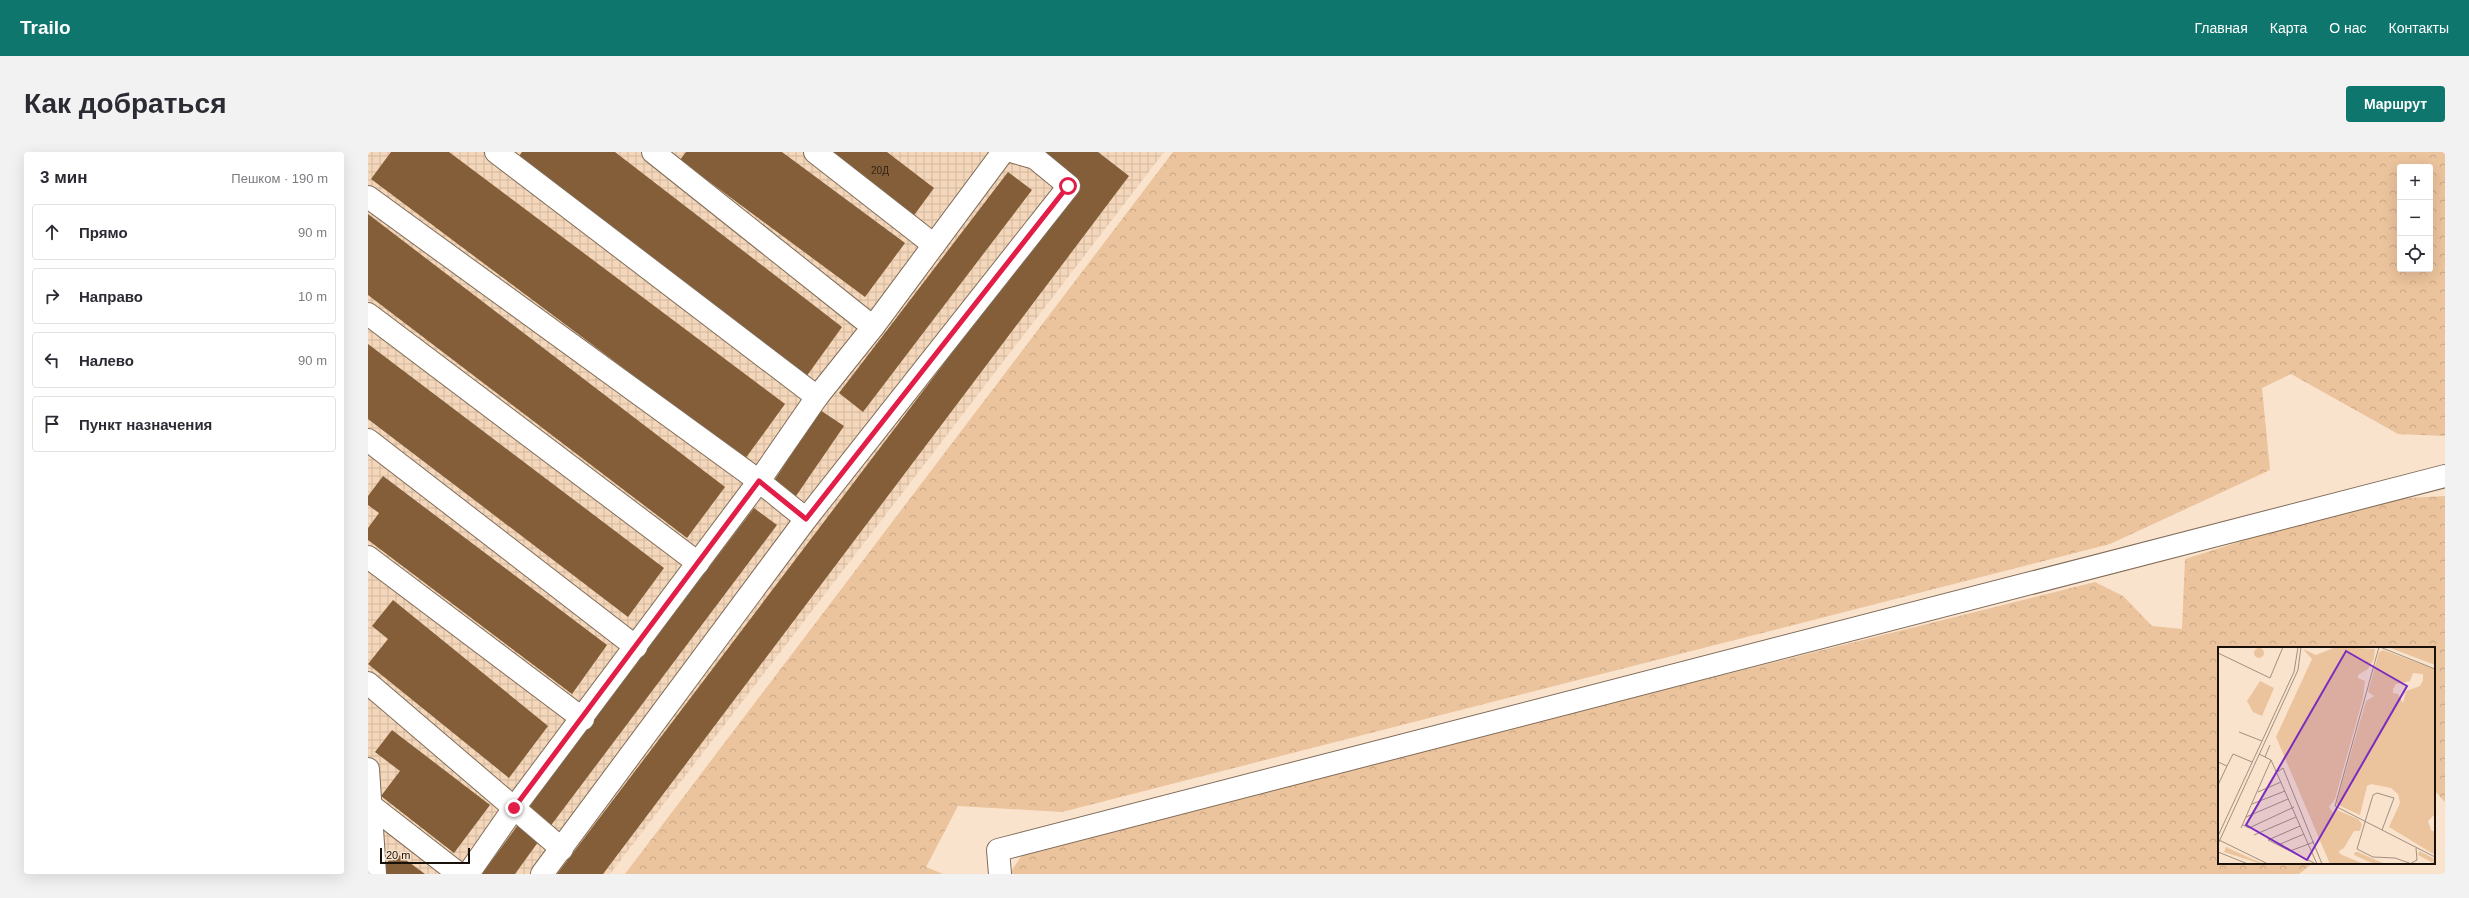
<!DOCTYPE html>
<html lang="ru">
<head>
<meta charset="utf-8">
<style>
  body { margin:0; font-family:Helvetica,sans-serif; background:#f2f2f3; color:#2b2b33 }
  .controls { position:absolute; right:12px; top:12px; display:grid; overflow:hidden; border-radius:4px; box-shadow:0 4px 16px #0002 }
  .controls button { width:36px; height:36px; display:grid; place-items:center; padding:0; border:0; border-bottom:1px solid #e1e1e2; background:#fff; color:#2b2b33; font:20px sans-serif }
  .scale { position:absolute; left:12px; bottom:10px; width:90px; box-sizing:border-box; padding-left:4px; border:2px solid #191109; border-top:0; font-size:11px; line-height:14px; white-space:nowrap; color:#191109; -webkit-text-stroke:3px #fae3cd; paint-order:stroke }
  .stop { position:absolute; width:12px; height:12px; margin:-9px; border:3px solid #e11d48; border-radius:50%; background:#fff }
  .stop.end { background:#e11d48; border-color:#fff; box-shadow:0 1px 4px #0008 }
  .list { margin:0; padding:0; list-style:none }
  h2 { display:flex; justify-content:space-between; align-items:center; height:52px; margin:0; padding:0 16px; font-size:17px }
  h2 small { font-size:13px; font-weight:400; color:#7c7c81 }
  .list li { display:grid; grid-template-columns:26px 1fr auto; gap:12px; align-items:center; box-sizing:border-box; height:56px; margin:0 8px 8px; padding:0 8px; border:1px solid #e1e1e2; border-radius:4px }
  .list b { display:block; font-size:15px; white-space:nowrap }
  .list em { font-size:13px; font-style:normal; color:#7c7c81 }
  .icon { flex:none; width:22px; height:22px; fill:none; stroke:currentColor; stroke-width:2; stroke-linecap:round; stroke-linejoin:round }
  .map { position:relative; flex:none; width:2077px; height:722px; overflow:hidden; border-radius:4px }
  header { display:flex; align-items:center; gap:24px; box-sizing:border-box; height:56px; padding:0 20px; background:#0f766e; color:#fff }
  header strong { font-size:19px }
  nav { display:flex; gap:22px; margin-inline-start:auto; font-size:14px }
  .intro { display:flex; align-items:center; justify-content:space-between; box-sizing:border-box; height:96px; padding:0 24px }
  h1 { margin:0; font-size:28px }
  .button { padding:10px 18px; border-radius:4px; background:#0f766e; color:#fff; font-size:14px; font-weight:700 }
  main { display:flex; gap:24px; padding:0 24px }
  aside { flex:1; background:#fff; border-radius:4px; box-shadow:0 4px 16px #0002 }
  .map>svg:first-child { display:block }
  .industrial { fill:url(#industrial-grid) }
  .forest { fill:url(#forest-crowns); fill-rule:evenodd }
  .building { fill:#835e38 }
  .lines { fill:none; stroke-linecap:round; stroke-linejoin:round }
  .minor-casing { stroke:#806c58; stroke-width:24 }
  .minor { stroke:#fff; stroke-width:22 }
  .route { stroke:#e11d48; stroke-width:5 }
  .labels { text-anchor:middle; stroke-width:3.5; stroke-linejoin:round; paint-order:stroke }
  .number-label { font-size:10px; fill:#342415 }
  .inset-road { fill:none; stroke:#a08f7f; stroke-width:1 }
  .view { fill:#7b2cbf; fill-opacity:0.15; stroke:#7b2cbf; stroke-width:2 }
  .inset-edge { fill:none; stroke:#191109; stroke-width:2 }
</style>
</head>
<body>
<header>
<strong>Trailo</strong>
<nav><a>Главная</a><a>Карта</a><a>О нас</a><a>Контакты</a></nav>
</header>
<div class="intro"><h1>Как добраться</h1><a class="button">Маршрут</a></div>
<main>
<aside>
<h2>3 мин<small>Пешком · 190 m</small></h2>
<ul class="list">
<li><svg class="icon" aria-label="ahead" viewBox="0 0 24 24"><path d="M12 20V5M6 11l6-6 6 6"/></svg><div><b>Прямо</b></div><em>90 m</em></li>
<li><svg class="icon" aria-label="right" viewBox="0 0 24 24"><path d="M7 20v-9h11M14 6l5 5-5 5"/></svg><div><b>Направо</b></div><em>10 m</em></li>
<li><svg class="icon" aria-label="left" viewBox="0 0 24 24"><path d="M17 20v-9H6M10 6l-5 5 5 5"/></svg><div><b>Налево</b></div><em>90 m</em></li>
<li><svg class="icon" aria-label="arrive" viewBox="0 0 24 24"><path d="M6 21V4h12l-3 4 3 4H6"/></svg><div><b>Пункт назначения</b></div></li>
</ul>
</aside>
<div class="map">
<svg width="2077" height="722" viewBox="0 0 2077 722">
  <defs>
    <pattern id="industrial-grid" width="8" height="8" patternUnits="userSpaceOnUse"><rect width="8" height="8" fill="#f4d7bb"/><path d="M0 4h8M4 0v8" fill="none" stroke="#d1b89f"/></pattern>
    <pattern id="forest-crowns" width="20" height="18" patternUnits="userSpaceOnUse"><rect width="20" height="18" fill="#ebc39c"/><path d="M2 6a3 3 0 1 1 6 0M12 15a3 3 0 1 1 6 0" fill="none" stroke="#c9a685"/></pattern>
  </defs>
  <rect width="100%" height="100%" fill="#fae3cd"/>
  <polygon class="industrial" points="0,0 796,0 242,722 0,722"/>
  <g class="forest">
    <path d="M 805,0 L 2077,0 L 2077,284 L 2030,282 L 1923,222 L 1894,236 L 1902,318 L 1742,392 L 694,660 L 590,654 L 558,715 L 575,722 L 257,722 ZM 2032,15 L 2062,15 L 2062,117 L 2032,117 Z"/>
    <polygon points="2077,344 2077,650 2066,638 2066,496 1851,496 1851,711 1945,711 1931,722 644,722 644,718 658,697 1727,430 1755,444 1784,474 1814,477 1817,407 2004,348"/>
  </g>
  <g class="building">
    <polygon points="23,0 81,0 417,252 377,307 3,27"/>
    <polygon points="154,0 247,0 474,175 438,225 151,4"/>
    <polygon points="318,0 414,0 537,91 497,145 312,8"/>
    <polygon points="457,0 519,0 566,36 544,66"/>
    <polygon points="671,0 730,0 761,24 235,722 189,722 712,32"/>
    <polygon points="640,20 664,38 495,260 471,241"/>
    <polygon points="0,62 357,335 319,386 0,143"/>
    <polygon points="0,192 296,416 260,465 0,267"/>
    <polygon points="452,258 476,274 428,344 406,329"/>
    <polygon points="15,324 239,493 204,542 0,388 0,376 11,361 0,353 0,344"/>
    <polygon points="386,356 409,373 181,676 157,658"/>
    <polygon points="25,448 180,574 141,626 0,512 20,487 4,474"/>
    <polygon points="24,578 122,653 86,701 13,644 32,619 7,600"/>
    <polygon points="152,670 173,686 147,722 114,722"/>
    <polygon points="27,700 57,722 15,722 12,720"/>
  </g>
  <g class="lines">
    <defs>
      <g id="minor">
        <polyline points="128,0 449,245"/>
        <polyline points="285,0 505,175"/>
        <polyline points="447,0 566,93"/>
        <polyline points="0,45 391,329 438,367"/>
        <polyline points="0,162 330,411"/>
        <polyline points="0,288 268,495"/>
        <polyline points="0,405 215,567"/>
        <polyline points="0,531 194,697"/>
        <polyline points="0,617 7,722"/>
        <polyline points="2,653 91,722"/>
        <polyline points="100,722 146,656 391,329 449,245 505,175 635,0"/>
        <polyline points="174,722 438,367 701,34 667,6 646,0"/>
        <polyline points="632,722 630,698 2077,324"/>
      </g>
    </defs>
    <use href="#minor" class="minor-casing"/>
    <use href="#minor" class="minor"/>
  </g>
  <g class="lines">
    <polyline class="route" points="146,656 391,329 438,367 700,34"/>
  </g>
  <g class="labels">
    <g class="number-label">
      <text x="512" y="22">20Д</text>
    </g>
  </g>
  <g transform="translate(1850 495)">
    <rect width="217" height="217" fill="#fae3cd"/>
    <path d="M 42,34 L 56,41 L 44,69 L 35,65 L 29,54 ZM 8,200 L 43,216 L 43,217 L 6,205 Z" fill="#ebc39c"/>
    <path d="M 118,0 L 157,2 L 156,12 L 150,22 L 140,28 L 140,31 L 147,34 L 145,51 L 117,152 L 111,160 L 115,166 L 119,163 L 140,172 L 144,177 L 142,184 L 136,184 L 126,201 L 121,204 L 122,207 L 146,217 L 112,217 L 58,90 L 94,12 L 85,2 L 98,8 ZM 170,0 L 217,0 L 217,18 ZM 165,3 L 217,22 L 217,167 L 210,174 L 213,183 L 217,185 L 217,208 L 171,180 L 182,156 L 180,147 L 173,141 L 153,137 L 149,139 L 142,168 L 118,157 L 148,54 L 156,49 L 150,45 L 161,5 ZM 195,26 L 205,27 L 205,33 L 202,39 L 188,44 L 185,56 L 180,47 L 175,46 L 175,42 L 178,37 L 192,34 ZM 201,204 L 217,212 L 217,217 L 200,208 ZM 137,205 L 140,205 L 167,217 L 156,217 L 136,208 Z" fill="#ebc39c" fill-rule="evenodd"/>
    <path d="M36 6a5 5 0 1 1 10 0a5 5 0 1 1-10 0Z" fill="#ebc39c"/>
    <path class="inset-road" d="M 161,0 L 117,159 L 217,210M 162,0 L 217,22M 0,6 L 52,31 L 65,0M 21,85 L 44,94M 41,107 L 53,113 L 99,217M 47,110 L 52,98M 0,115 L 9,119 L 15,107 L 34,115M 59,125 L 65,121 L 104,217M 0,138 L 9,119M 40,145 L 63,135M 34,157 L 67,144M 28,170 L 70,152M 25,178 L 31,181 L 76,160M 82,179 L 50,193 L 98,217M 23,181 L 53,113M 164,183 L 176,151 L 159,146 L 155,148 L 139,202 L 155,210 L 177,211 L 194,217M 36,188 L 78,170M 0,189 L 76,25 L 80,0M 1,193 L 50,217M 0,197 L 80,23 L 83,0M 60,198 L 86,187M 72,204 L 96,195M 0,205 L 30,217M 192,217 L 199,213 L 198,201"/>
    <path class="view" d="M 128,4 L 189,39 L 89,213 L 28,178 Z"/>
    <rect width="217" height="217" class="inset-edge"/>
  </g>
</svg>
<div class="controls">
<button>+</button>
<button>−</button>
<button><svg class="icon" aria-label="locate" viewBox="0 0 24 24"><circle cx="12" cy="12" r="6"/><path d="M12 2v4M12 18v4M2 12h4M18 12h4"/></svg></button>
</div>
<div class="scale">20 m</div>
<div class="stop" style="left:700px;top:34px"></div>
<div class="stop end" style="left:146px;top:656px"></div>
</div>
</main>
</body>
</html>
